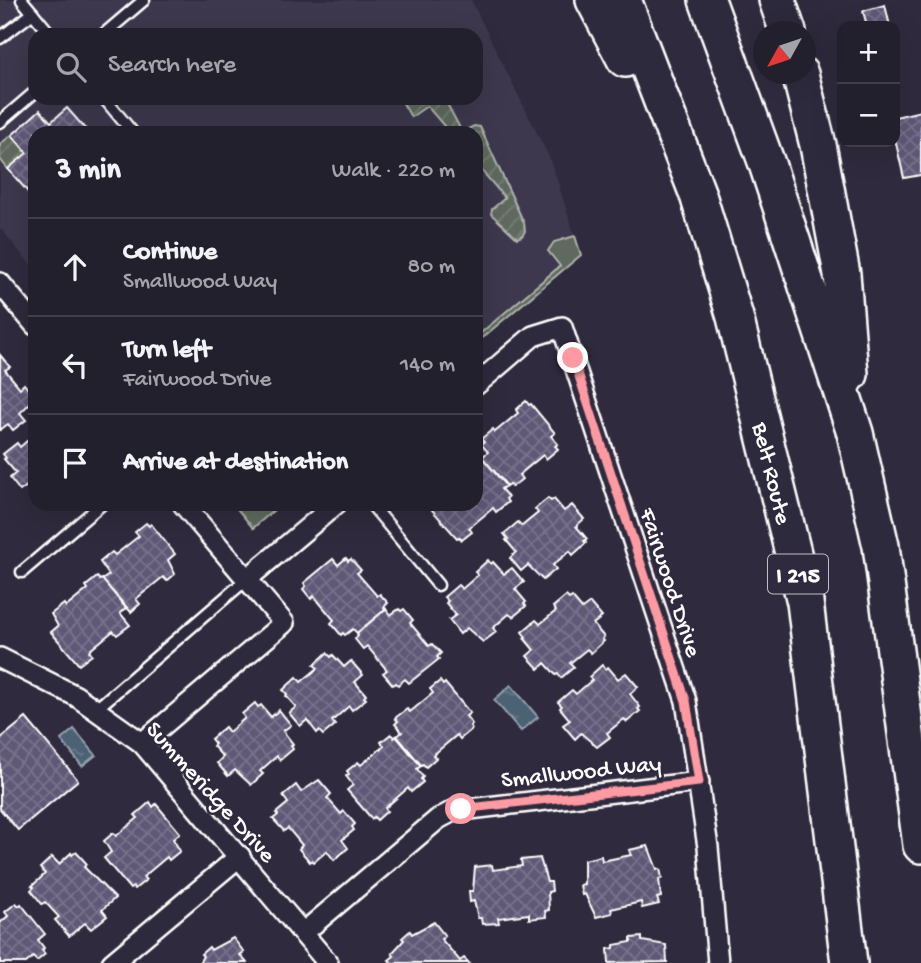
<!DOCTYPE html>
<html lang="en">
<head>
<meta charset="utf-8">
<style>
  body { margin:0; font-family:"Gochi Hand",sans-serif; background:#2f2d3a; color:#f1f3f6 }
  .controls { position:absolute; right:21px; top:21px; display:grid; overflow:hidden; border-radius:14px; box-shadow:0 7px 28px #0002 }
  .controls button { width:63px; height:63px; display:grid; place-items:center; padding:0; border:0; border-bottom:2px solid #403e4a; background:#23202e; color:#f1f3f6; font:35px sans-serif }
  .compass { position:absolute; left:753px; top:21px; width:63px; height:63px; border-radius:50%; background:#23202e; box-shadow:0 7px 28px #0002; rotate:230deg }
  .stop { position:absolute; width:21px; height:21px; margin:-16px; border:5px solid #ff9aa2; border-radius:50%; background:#fff }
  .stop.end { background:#ff9aa2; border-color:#fff; box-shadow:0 2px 7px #0008 }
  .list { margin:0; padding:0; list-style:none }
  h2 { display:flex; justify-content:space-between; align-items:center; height:91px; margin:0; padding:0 28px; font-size:30px }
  h2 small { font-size:23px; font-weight:400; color:#a3a3aa }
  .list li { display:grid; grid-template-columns:46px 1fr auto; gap:21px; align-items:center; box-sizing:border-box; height:98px; padding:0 28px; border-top:2px solid #403e4a }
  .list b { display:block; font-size:26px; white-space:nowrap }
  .list p { margin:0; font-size:23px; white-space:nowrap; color:#a3a3aa }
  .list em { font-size:23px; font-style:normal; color:#a3a3aa }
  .icon { flex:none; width:38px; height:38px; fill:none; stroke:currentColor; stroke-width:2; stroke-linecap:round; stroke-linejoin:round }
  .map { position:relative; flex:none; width:921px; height:963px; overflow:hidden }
  .search { position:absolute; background:#23202e; box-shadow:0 7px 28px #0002; left:28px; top:28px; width:455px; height:77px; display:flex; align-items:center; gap:18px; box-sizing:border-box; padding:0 24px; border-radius:21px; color:#a3a3aa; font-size:26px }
  .panel { position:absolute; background:#23202e; box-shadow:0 7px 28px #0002; left:28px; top:126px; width:455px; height:385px; border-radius:21px }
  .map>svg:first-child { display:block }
  .built { fill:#3e384e; fill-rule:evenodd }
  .grass { fill:#5f695d; stroke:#afb4ae; stroke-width:2 }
  .garden { fill:url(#garden-furrows); stroke:#afb4ae; stroke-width:2 }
  .water { fill:url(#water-ripples); stroke:#93a1ac; stroke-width:2 }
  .building { fill:url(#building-cross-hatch); stroke:#fff; stroke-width:2 }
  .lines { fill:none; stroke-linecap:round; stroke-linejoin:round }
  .service-casing { stroke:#fff; stroke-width:15 }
  .minor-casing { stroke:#fff; stroke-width:24 }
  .motorway-casing { stroke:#fff; stroke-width:40 }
  .service { stroke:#2f2a3d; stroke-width:10 }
  .minor { stroke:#2f2a3d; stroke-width:19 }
  .motorway { stroke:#2f2a3d; stroke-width:35 }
  .route { stroke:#ff9aa2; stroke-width:9 }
  .labels { text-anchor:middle; stroke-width:5; stroke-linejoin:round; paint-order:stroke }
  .shield { fill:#2f2a3d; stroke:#c1bfc5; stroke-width:2 }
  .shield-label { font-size:23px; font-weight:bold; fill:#fff }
  .street-label { font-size:24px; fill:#fff; stroke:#2f2a3d }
</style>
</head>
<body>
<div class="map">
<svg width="921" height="963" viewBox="0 0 921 963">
  <defs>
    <pattern id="garden-furrows" width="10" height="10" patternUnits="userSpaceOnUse" patternTransform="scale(1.75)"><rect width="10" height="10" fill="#5f695d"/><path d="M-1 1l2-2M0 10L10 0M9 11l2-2" fill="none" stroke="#778075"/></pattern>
    <pattern id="water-ripples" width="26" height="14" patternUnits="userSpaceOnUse" patternTransform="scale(1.75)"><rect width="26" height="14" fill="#4b6275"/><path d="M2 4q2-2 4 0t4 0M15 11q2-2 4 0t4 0" fill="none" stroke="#667a8a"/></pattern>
    <pattern id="building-cross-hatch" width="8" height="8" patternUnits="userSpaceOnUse" patternTransform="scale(1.75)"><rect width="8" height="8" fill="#605977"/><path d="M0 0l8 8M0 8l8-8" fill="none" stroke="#78728b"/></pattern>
  </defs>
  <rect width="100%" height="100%" fill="#2f2a3d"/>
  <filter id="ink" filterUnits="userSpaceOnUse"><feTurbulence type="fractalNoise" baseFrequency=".0143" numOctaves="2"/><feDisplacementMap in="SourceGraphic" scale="14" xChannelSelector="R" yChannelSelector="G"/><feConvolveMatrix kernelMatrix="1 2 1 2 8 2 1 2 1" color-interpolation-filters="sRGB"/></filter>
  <g filter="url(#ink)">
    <path class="built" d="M 0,0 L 471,0 L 551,161 L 581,255 L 476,343 L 476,133 L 35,133 L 35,270 L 0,228 ZM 35,35 L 476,35 L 476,98 L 35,98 Z"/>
    <g class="grass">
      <polygon points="575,236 581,255 476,343 476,337 560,266 548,251 554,242"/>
      <polygon points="235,504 273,504 275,506 281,504 253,528 234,505"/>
    </g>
    <g class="garden">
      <polygon points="400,98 444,98 462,132 474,126 480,127 524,223 525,231 522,236 517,238 491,214 492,209 505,198 476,164 476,133 450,133 427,106 411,117"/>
      <polygon points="12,135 27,153 8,169 0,159 0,144"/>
    </g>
    <g class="water">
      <polygon points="511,685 538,717 521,731 494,700"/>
      <polygon points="74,729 96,755 82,766 61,740"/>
    </g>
    <g class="building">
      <polygon points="885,5 890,26 867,26 863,11"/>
      <polygon points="67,108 89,133 35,133 35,200 8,169 27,153 12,135 40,110 51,122"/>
      <polygon points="921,111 921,175 904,178 895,139 895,117"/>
      <polygon points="0,355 10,367 5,370 20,388 24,384 35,398 20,413 26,420 13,430 8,424 0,430"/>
      <polygon points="526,401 529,405 531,404 555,433 551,436 558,444 555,446 558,449 546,459 543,455 519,475 522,479 512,487 509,484 507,486 482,457 488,452 481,444 484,442 481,439 493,429 495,432 518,413 516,410"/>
      <polygon points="35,434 35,495 27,486 20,491 10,478 16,473 4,459 6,458 3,454 17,443 20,447"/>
      <polygon points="476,455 479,458 481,456 506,486 501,489 508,497 506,499 508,502 496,512 493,508 469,528 472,532 462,540 459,537 457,538 432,510 437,504 476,504"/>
      <polygon points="548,498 551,501 554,499 564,511 572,505 584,519 576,526 587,539 584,541 586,543 573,555 570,551 553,565 556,569 543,580 528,565 521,571 510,558 516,552 506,540 508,539 504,534 518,522 522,526 538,513 535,509"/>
      <polygon points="146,523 149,526 151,524 175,554 168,560 175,574 167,581 163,577 136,599 140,604 131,612 102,580 109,575 100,562 112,552 115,555 139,536 135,532"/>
      <polygon points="346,558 348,561 351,559 361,570 357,573 377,596 380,594 388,603 384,607 386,609 357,633 353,629 345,635 343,633 341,635 331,623 334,620 314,596 311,599 303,589 306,586 304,583 333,559 338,565"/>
      <polygon points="488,560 491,564 493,562 504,574 512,568 524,582 515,589 526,602 524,604 526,606 513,617 509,614 493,628 496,632 483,642 467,628 460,634 449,620 456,615 446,603 448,601 444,597 458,585 462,589 478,575 475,572"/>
      <polygon points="97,577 100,580 102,579 126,608 120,613 130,625 117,635 113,631 89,651 92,655 79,665 51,632 58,626 51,614 64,604 66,607 88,589 86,586"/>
      <polygon points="566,596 569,599 572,597 582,609 590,603 602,617 593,624 604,637 602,639 604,641 591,653 587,649 570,663 574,667 561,678 558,674 556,675 545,663 539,669 527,656 534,650 524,638 526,637 522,632 536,620 540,624 556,611 553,607"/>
      <polygon points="386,609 390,615 399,609 401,611 404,609 413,620 410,623 429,646 432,644 441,653 437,657 439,659 409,683 405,679 398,685 396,683 393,685 383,673 387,670 367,646 363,649 355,639 358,636 357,633"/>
      <polygon points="327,653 331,657 333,655 344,667 351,661 363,675 355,682 366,695 364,697 366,699 352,710 349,706 332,721 335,725 323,735 319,731 317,733 307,720 300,726 289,713 296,707 286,696 287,694 283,690 297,677 301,682 318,668 314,665"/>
      <polygon points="602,665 605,669 608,667 618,679 626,673 638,687 630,694 640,707 638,709 640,711 627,722 624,719 607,733 610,737 597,747 581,733 575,739 563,725 570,720 560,708 562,706 558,702 572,690 576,694 592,680 589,677"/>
      <polygon points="440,681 443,685 445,683 470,713 466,716 472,724 470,726 472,729 460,739 457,735 433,755 436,758 426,767 423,764 421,765 397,736 402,732 395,724 398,721 395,718 407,709 410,712 433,693 430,689"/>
      <polygon points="255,703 258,707 261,705 271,717 279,710 291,725 283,731 293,744 291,746 293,749 280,760 277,756 260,771 263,774 251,785 235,770 228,776 217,763 223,757 213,746 215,744 211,739 225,727 229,732 245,718 242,714"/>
      <polygon points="26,718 78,780 18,830 0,809 0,739"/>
      <polygon points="391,734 394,738 396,736 421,766 417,769 423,777 421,779 423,782 411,792 408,788 385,808 387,811 377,820 374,817 372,819 347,790 353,785 346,776 349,774 347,771 358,762 361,765 384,746 381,742"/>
      <polygon points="319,780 331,794 327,798 341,814 344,811 355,824 352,827 354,830 342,840 348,848 334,860 327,851 314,862 312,860 310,862 299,849 302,845 288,828 284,831 273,819 278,815 276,813 288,803 283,796 296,785 301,792"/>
      <polygon points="150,802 153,807 156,804 180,833 173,839 180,851 169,860 167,857 143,877 146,880 135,889 133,887 130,889 104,858 111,852 104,841 113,833 116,836 138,818 135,815"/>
      <polygon points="648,846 657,869 660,869 662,878 659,879 661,897 657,898 659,904 642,908 641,902 611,909 612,913 596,917 585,894 582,895 580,885 584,884 584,860 601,856 602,861 631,855 629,850"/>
      <polygon points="76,852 87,864 84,867 115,898 102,910 107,916 91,929 85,923 69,936 55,920 59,917 45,902 42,904 31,890 34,887 32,886 45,874 40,868 52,857 59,864 71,853 72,855"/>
      <polygon points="540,858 547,882 551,882 552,891 548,892 549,910 545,911 546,917 529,919 529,914 498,918 499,923 482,924 481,918 478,918 474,901 470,902 469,891 473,891 475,867 492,865 493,870 522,866 521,860"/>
      <polygon points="16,903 19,906 21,904 45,934 38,940 44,948 42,950 45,954 37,961 33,957 26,963 0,963 0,923 8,916 5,912"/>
      <polygon points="434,922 445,936 441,939 460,961 464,958 469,963 392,963 389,960 394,956 392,953 404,940 402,938 410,931 412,934"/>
      <polygon points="642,937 642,941 666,945 667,962 609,963 608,949 614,948 614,945 631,942 631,938"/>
      <polygon points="233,938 244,952 240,955 247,963 199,963 203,956 201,954 209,947 211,950"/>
    </g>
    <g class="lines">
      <defs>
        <g id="service">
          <polyline points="22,0 51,35"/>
          <polyline points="103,35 144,0"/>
          <polyline points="0,38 33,13"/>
          <polyline points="104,98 133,133"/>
          <polyline points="0,122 35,92"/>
          <polyline points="371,504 438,585"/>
          <polyline points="22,572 102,504"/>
          <polyline points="96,709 247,579"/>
        </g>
        <g id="minor">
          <polyline points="0,283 35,325"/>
          <polyline points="476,385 533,336 562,327 686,701 708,847 718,963"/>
          <polyline points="247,579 336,504"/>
          <polyline points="0,658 76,696 142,743 328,963"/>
          <polyline points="142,743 284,623 183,504"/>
          <polyline points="303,933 438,819 453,811 699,782"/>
          <polyline points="112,963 240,856"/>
        </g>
        <g id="motorway">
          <polyline points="594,0 625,59"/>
          <path id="s1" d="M 623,0 L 698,195 L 735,317 L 805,602 L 849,963"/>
          <polyline points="707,0 767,164 855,433 881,546 921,845"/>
          <polyline points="777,0 788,32"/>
          <polyline points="800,74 818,145 842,274 850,374"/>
        </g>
      </defs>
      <use href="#service" class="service-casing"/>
      <use href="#minor" class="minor-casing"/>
      <use href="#motorway" class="motorway-casing"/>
      <use href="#service" class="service"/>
      <use href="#minor" class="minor"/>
      <use href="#motorway" class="motorway"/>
    </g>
  </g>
  <g class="lines" filter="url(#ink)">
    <polyline class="route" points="461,809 699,782 686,701 573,358"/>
  </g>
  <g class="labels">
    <rect class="shield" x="768" y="554.5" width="60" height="39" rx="5"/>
    <g class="shield-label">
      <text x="798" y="582">I 215</text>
    </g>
    <g class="street-label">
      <text dy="8" stroke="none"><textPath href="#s1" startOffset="497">Belt Route</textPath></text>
      <text transform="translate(672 582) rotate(72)" y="8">Fairwood Drive</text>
      <text transform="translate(581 770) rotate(-6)" y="8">Smallwood Way</text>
      <text transform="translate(212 791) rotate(48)" y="8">Summeridge Drive</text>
    </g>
  </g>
</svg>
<div class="controls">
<button>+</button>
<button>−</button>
</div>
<svg class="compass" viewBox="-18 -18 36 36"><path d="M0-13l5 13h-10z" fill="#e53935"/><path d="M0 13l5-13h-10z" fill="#a3a3aa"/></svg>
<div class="stop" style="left:461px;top:809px"></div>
<div class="stop end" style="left:573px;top:358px"></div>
<div class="search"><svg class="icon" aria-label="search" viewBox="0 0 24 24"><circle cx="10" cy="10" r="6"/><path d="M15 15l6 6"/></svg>Search here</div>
<section class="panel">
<h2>3 min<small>Walk · 220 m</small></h2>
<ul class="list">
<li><svg class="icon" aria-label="ahead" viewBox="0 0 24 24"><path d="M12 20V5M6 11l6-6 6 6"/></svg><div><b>Continue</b><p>Smallwood Way</p></div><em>80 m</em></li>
<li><svg class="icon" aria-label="left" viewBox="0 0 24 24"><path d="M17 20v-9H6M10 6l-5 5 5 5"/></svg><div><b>Turn left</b><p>Fairwood Drive</p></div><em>140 m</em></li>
<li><svg class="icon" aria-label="arrive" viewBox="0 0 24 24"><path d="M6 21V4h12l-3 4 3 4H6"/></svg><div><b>Arrive at destination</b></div></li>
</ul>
</section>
</div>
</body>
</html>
